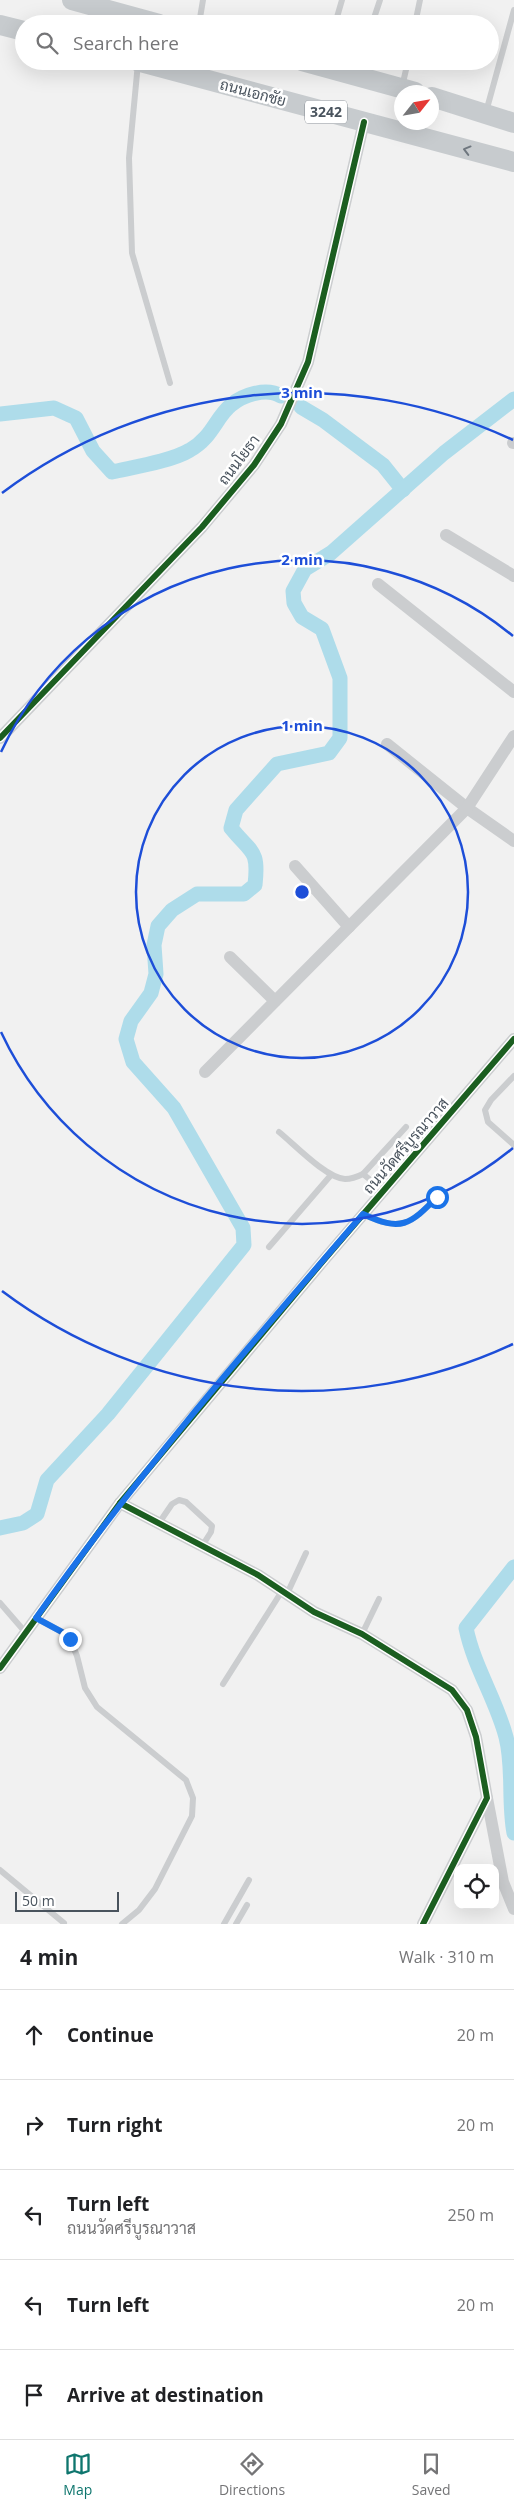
<!DOCTYPE html>
<html lang="en">
<head>
<meta charset="utf-8">
<style>
  body { margin:0; font-family:"Open Sans",Sarabun,sans-serif; background:#f6f6f6; color:#202124 }
  .controls { position:absolute; right:15px; bottom:15px; display:grid; overflow:hidden; border-radius:10px; box-shadow:0 5px 20px #0002 }
  .controls button { width:45px; height:45px; display:grid; place-items:center; padding:0; border:0; border-bottom:1px solid #e0e0e0; background:#fff; color:#202124; font:25px sans-serif }
  .compass { position:absolute; left:394px; top:85px; width:45px; height:45px; border-radius:50%; background:#fff; box-shadow:0 5px 20px #0002; rotate:59deg }
  .scale { position:absolute; left:15px; bottom:12px; width:104px; box-sizing:border-box; padding-left:5px; border:2px solid #49535d; border-top:0; font-size:14px; line-height:18px; white-space:nowrap; color:#49535d; -webkit-text-stroke:4px #fff; paint-order:stroke }
  .stop { position:absolute; width:15px; height:15px; margin:-11px; border:4px solid #1a73e8; border-radius:50%; background:#fff }
  .stop.end { background:#1a73e8; border-color:#fff; box-shadow:0 1px 5px #0008 }
  .list { margin:0; padding:0; list-style:none }
  h2 { display:flex; justify-content:space-between; align-items:center; height:65px; margin:0; padding:0 20px; font-size:21px }
  h2 small { font-size:16px; font-weight:400; color:#757577 }
  .list li { display:grid; grid-template-columns:32px 1fr auto; gap:15px; align-items:center; box-sizing:border-box; height:90px; padding:0 20px; border-top:1px solid #e0e0e0 }
  .list b { display:block; font-size:19px; white-space:nowrap }
  .list p { margin:0; font-size:16px; white-space:nowrap; color:#757577 }
  .list em { font-size:16px; font-style:normal; color:#757577 }
  .icon { flex:none; width:28px; height:28px; fill:none; stroke:currentColor; stroke-width:2; stroke-linecap:round; stroke-linejoin:round }
  .map { position:relative; flex:none; width:514px; height:1924px; overflow:hidden }
  .search { position:absolute; background:#fff; box-shadow:0 5px 20px #0002; left:15px; right:15px; top:15px; height:55px; display:flex; align-items:center; gap:12px; box-sizing:border-box; padding:0 18px; border-radius:28px; color:#757577; font-size:19px }
  .sheet { height:515px; background:#fff }
  nav { display:flex; justify-content:space-around; align-items:center; box-sizing:border-box; height:70px; border-top:1px solid #e0e0e0; background:#fff; font-size:14px; color:#757577 }
  nav a { display:grid; justify-items:center; gap:2px }
  nav .on { color:#0f766e }
  .map>svg:first-child { display:block }
  .lines { fill:none; stroke-linecap:round; stroke-linejoin:round }
  .canal { stroke:#aedcea; stroke-width:15 }
  .service { stroke:#cbcdcf; stroke-width:6 }
  .minor { stroke:#cbcdcf; stroke-width:12 }
  .primary { stroke:#c7cbce; stroke-width:20 }
  .cycleway-casing { stroke:#fff; stroke-width:9 }
  .cycleway { stroke:#1b5e20; stroke-width:6 }
  .oneway { stroke:#6f777f }
  .route { stroke:#1a73e8; stroke-width:6 }
  .ring { fill:none; stroke:#1d4ed8; stroke-width:2.5 }
  .labels { text-anchor:middle; stroke-width:5; stroke-linejoin:round; paint-order:stroke }
  .shield { fill:#fff; stroke:#80878e; stroke-width:1 }
  .shield-label { font-size:14px; font-weight:bold; fill:#49535d }
  .street-label { font-size:15px; fill:#49535d; stroke:#fff }
  .centre { fill:#1d4ed8; stroke:#fff; stroke-width:2.5 }
  .ring-label { font-size:15px; text-anchor:middle; font-weight:bold; fill:#1d4ed8; stroke:#fff; stroke-width:5; stroke-linejoin:round; paint-order:stroke }
</style>
</head>
<body>
<div class="map">
<svg width="514" height="1924" viewBox="0 0 514 1924">
  <rect width="100%" height="100%" fill="#f1f1f1"/>
  <g class="lines">
    <g class="canal">
      <polyline points="301,407 323,420 383,465 403,490"/>
      <path d="M 0,414 L 54,408 L 76,418 L 93,451 L 112,472 C 134,467 172,461 190,450 C 212,438 216,417 231,405 C 243,395 266,387 281,396"/>
      <path d="M 0,1528 L 23,1523 L 37,1514 L 47,1480 L 108,1414 L 244,1245 L 243,1228 L 174,1108 L 133,1062 L 126,1039 L 131,1021 L 151,993 L 156,974 L 154,945 L 158,926 L 172,910 L 197,894 L 244,894 L 255,885 C 259,849 252,854 231,828 L 236,810 L 277,764 L 329,753 L 340,738 L 340,678 L 322,629 L 302,617 L 294,603 L 293,591 L 305,569 L 331,553 L 444,453 L 514,399"/>
      <path d="M 514,1567 L 466,1628 C 474,1667 496,1699 506,1737 C 514,1768 508,1801 514,1833"/>
    </g>
    <g class="service">
      <polyline points="199,24 203,0"/>
      <polyline points="335,24 342,0"/>
      <polyline points="372,24 380,0"/>
      <polyline points="415,24 420,0"/>
      <polyline points="138,63 129,158 132,253 170,383"/>
      <polyline points="354,73 359,61"/>
      <polyline points="402,87 408,61"/>
      <polyline points="486,112 514,10"/>
      <polyline points="514,1076 491,1100 485,1110 488,1122 514,1145"/>
      <path d="M 279,1132 C 294,1144 326,1178 345,1179 C 352,1179 357,1177 363,1174 L 384,1191"/>
      <polyline points="363,1174 406,1127"/>
      <path d="M 363,1214 C 401,1232 410,1225 437,1197"/>
      <polyline points="269,1247 331,1175"/>
      <polyline points="159,1523 172,1504 179,1500 186,1502 212,1526 211,1532 202,1546"/>
      <polyline points="287,1594 306,1553"/>
      <polyline points="0,1603 26,1633"/>
      <polyline points="36,1618 62,1632 70,1639 77,1656 85,1688 97,1707 186,1780 193,1798 192,1816 155,1889 139,1910 122,1924"/>
      <polyline points="362,1634 379,1599"/>
      <polyline points="223,1684 282,1591"/>
      <polyline points="0,1870 64,1923"/>
      <polyline points="224,1924 249,1880"/>
      <polyline points="236,1924 247,1905"/>
    </g>
    <g class="minor">
      <polyline points="513,443 514,443"/>
      <polyline points="446,535 514,576"/>
      <polyline points="378,584 514,692"/>
      <polyline points="0,738 202,527 254,465 281,424 308,362 364,122"/>
      <polyline points="387,744 467,808 514,841"/>
      <polyline points="295,866 349,927"/>
      <polyline points="230,957 275,1001"/>
      <polyline points="205,1072 467,808 514,736"/>
      <polyline points="120,1503 258,1575 314,1612 362,1634 452,1690 467,1710 476,1737 487,1798 423,1924"/>
      <polyline points="0,1668 120,1503 323,1261 514,1039"/>
      <polyline points="487,1798 503,1882 514,1909"/>
    </g>
    <g class="primary">
      <polyline points="72,0 159,24"/>
      <polyline points="0,25 24,31"/>
      <polyline points="137,61 514,162"/>
      <polyline points="302,61 415,92"/>
      <polyline points="432,97 514,123"/>
    </g>
    <defs>
      <g id="cycleway">
        <polyline points="0,738 202,527 254,465 281,424 308,362 364,122"/>
        <polyline points="120,1503 258,1575 314,1612 362,1634 452,1690 467,1710 476,1737 487,1798 423,1924"/>
        <polyline points="0,1668 120,1503 323,1261 514,1039"/>
      </g>
    </defs>
    <use href="#cycleway" class="cycleway-casing"/>
    <use href="#cycleway" class="cycleway"/>
  </g>
  <defs><path id="oneway-chevron" d="M-2-3.5L2.5 0L-2 3.5" fill="none" stroke-width="1.6" stroke-linecap="round" stroke-linejoin="round" transform="scale(1.25)"/></defs>
  <use class="oneway" href="#oneway-chevron" transform="translate(467 150) rotate(-165)"/>
  <g class="lines">
    <path class="route" d="M 70,1639 L 62,1632 L 36,1618 C 136,1476 250,1345 363,1214 C 401,1232 410,1225 437,1197"/>
  </g>
  <g class="ring">
    <circle cx="302" cy="892" r="166"/>
    <path d="M513 1148A332 332 0 0 1 1 1032M1 752A332 332 0 0 1 513 636"/>
    <path d="M513 1344A499 499 0 0 1 2 1291M2 493A499 499 0 0 1 513 440"/>
  </g>
  <g class="labels">
    <rect class="shield" x="305" y="100.5" width="42" height="23" rx="4"/>
    <g class="shield-label">
      <text x="326" y="117">3242</text>
    </g>
    <g class="street-label">
      <text transform="translate(253 93) rotate(15)" y="5">ถนนเอกชัย</text>
      <text transform="translate(239 460) rotate(-53)" y="5">ถนนโยธา</text>
      <text transform="translate(406 1146) rotate(-49)" y="5">ถนนวัดศรีบูรณาวาส</text>
    </g>
  </g>
  <circle cx="302" cy="892" r="8" class="centre"/>
  <g class="ring-label">
    <text x="302" y="398">3 min</text>
    <text x="302" y="565">2 min</text>
    <text x="302" y="731">1 min</text>
  </g>
</svg>
<div class="controls">
<button><svg class="icon" aria-label="locate" viewBox="0 0 24 24"><circle cx="12" cy="12" r="6"/><path d="M12 2v4M12 18v4M2 12h4M18 12h4"/></svg></button>
</div>
<svg class="compass" viewBox="-18 -18 36 36"><path d="M0-13l5 13h-10z" fill="#e53935"/><path d="M0 13l5-13h-10z" fill="#757577"/></svg>
<div class="scale">50 m</div>
<div class="stop" style="left:437px;top:1197px"></div>
<div class="stop end" style="left:70px;top:1639px"></div>
<div class="search"><svg class="icon" aria-label="search" viewBox="0 0 24 24"><circle cx="10" cy="10" r="6"/><path d="M15 15l6 6"/></svg>Search here</div>
</div>
<section class="sheet">
<h2>4 min<small>Walk · 310 m</small></h2>
<ul class="list">
<li><svg class="icon" aria-label="ahead" viewBox="0 0 24 24"><path d="M12 20V5M6 11l6-6 6 6"/></svg><div><b>Continue</b></div><em>20 m</em></li>
<li><svg class="icon" aria-label="right" viewBox="0 0 24 24"><path d="M7 20v-9h11M14 6l5 5-5 5"/></svg><div><b>Turn right</b></div><em>20 m</em></li>
<li><svg class="icon" aria-label="left" viewBox="0 0 24 24"><path d="M17 20v-9H6M10 6l-5 5 5 5"/></svg><div><b>Turn left</b><p>ถนนวัดศรีบูรณาวาส</p></div><em>250 m</em></li>
<li><svg class="icon" aria-label="left" viewBox="0 0 24 24"><path d="M17 20v-9H6M10 6l-5 5 5 5"/></svg><div><b>Turn left</b></div><em>20 m</em></li>
<li><svg class="icon" aria-label="arrive" viewBox="0 0 24 24"><path d="M6 21V4h12l-3 4 3 4H6"/></svg><div><b>Arrive at destination</b></div></li>
</ul>
</section>
<nav>
<a class="on"><svg class="icon" aria-label="map" viewBox="0 0 24 24"><path d="M3 6l6-2 6 2 6-2v14l-6 2-6-2-6 2zM9 4v14M15 6v14"/></svg>Map</a>
<a><svg class="icon" aria-label="directions" viewBox="0 0 24 24"><path d="M12 3l9 9-9 9-9-9zM9 14v-3h6M13 9l2 2-2 2"/></svg>Directions</a>
<a><svg class="icon" aria-label="saved" viewBox="0 0 24 24"><path d="M7 4h10v16l-5-4-5 4z"/></svg>Saved</a>
</nav>
</body>
</html>
